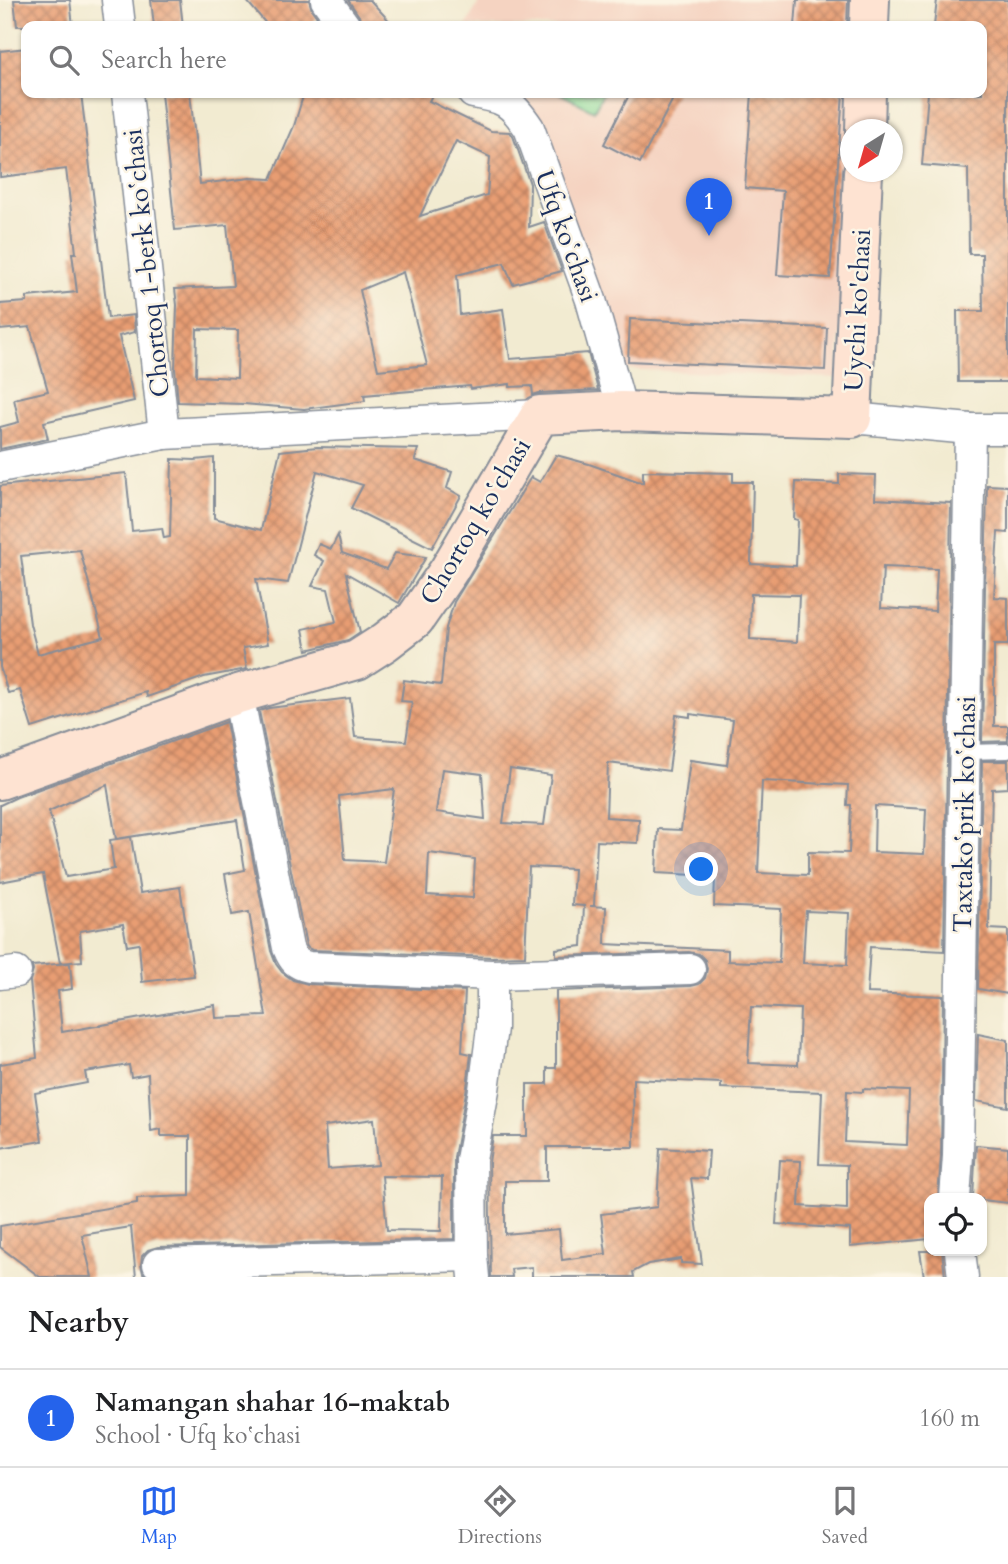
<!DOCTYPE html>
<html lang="en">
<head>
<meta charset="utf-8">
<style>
  body { margin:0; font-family:Cardo,serif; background:#f6f6f6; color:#202124 }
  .controls { position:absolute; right:21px; bottom:21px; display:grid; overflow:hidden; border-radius:14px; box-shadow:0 2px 5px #0004 }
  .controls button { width:63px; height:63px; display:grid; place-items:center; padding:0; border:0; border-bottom:2px solid #e0e0e0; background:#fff; color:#202124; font:35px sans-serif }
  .compass { position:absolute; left:840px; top:119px; width:63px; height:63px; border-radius:50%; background:#fff; box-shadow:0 2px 5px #0004; rotate:217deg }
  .you { position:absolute; left:702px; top:870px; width:24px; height:24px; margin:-18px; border:5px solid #fff; border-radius:50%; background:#1a73e8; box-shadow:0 0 0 10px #1a73e833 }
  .badge { display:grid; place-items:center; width:46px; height:46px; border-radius:50%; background:#2563eb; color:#fff; font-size:23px; font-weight:700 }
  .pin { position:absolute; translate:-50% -58px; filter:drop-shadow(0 2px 4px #0008) }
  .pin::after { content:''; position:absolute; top:37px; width:24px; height:21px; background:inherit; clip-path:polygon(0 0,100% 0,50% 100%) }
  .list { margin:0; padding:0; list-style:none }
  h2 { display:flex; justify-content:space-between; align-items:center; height:91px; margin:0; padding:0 28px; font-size:30px }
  h2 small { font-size:23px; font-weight:400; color:#757577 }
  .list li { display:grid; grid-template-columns:46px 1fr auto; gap:21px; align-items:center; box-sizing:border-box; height:98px; padding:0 28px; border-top:2px solid #e0e0e0 }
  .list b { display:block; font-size:26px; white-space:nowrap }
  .list p { margin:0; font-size:23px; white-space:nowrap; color:#757577 }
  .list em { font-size:23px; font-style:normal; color:#757577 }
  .icon { flex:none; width:38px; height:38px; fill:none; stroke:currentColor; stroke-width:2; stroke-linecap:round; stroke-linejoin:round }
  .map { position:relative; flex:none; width:1008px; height:1277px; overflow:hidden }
  .search { position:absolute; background:#fff; box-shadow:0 2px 5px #0004; left:21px; right:21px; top:21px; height:77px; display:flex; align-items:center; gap:18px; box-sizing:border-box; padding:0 24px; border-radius:14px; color:#757577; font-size:26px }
  .sheet { height:189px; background:#fff }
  nav { display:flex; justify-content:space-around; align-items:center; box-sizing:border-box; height:98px; border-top:2px solid #e0e0e0; background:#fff; font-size:19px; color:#757577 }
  nav a { display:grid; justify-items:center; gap:4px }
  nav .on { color:#2563eb }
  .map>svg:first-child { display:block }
  .built { fill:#f5d3c1 }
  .grass { fill:#8bda98; stroke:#53847b; stroke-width:2 }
  .building { fill:url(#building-cross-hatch); fill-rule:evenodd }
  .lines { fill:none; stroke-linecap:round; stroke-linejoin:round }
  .lane-casing { stroke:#868d98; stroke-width:18 }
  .street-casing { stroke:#868d98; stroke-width:33 }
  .secondary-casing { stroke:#868d98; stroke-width:42 }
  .lane { stroke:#fff; stroke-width:14 }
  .street { stroke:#fff; stroke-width:30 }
  .secondary { stroke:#fee3d2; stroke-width:38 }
  .labels { text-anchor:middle; stroke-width:5; stroke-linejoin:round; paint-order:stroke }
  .street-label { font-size:26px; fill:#1b2f5e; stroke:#fcf5e5 }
</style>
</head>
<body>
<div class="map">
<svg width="1008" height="1277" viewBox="0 0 1008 1277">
  <defs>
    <pattern id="building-cross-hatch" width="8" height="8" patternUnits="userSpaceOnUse" patternTransform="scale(1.75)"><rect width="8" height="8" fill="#e89d72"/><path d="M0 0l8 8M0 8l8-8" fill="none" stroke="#bb8061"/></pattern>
  </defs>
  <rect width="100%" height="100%" fill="#fcf5e5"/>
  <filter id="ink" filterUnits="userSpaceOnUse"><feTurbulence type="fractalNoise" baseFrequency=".0143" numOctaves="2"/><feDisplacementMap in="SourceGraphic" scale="14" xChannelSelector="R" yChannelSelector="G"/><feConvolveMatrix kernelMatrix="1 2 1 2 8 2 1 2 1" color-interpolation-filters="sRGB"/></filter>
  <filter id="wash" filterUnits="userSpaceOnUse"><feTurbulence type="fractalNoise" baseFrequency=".00686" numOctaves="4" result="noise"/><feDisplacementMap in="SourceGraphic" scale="28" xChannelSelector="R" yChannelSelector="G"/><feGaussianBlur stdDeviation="1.57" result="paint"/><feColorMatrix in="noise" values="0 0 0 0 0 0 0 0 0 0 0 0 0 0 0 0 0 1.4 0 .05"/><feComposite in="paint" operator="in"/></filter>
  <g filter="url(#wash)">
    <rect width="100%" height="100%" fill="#f2ebd1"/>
    <g class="built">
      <polygon points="480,0 854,0 853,26 466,26"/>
      <polygon points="493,93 850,93 838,378 620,369 526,103"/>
    </g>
    <polygon class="grass" points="559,93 603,93 594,111"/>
    <g id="blocks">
      <g class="building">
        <polygon points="14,0 70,0 73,26 17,26"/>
        <polygon points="151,0 180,0 183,26 154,26"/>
        <polygon points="246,0 309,0 312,10 317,17 309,26 268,26"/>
        <polygon points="348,0 370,0 394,26 362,26 359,16"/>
        <polygon points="797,0 848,0 847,26 795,26"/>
        <polygon points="937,0 1008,0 1008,382 958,382 957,311 983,311 982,254 969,254 968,169 922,165 928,93 982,93 982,26 934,26"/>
        <polygon points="26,48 26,93 81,93 108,318 134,315 135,332 119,336 134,401 44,422 48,439 0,449 0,427 19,422 14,399 48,391 30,327 0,330 0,304 27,302 27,297 77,292 72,253 76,253 66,169 0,177 0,51"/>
        <path d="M 161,93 L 190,93 L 200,184 L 250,178 L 271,179 L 294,126 L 304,93 L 433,93 L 429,101 L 491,131 L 510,132 L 513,136 L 530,184 L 529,227 L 544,222 L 562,271 L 513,284 L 504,263 L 457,275 L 460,315 L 503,309 L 510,359 L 588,353 L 598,390 L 539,393 L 533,395 L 532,386 L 510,387 L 510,384 L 471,389 L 470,386 L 364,395 L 365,401 L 304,409 L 244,404 L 178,402 L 175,369 L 177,305 L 175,289 L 233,286 L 227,225 L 175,230 ZM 456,141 L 490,157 L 487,195 L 420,216 ZM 403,272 L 427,365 L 378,370 L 360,290 ZM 197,329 L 238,330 L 237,378 L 196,376 Z"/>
        <polygon points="630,93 676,93 640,163 604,144"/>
        <polygon points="752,93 843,93 830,278 777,275 783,191 745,188"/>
        <polygon points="630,319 827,328 825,370 628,361"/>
        <path d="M 317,447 L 418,449 L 415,460 L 452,472 L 447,488 L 461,496 L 432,548 L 351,508 L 363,485 L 317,471 L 288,583 L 256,579 L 268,644 L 243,648 L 247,669 L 204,677 L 147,697 L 146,692 L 32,728 L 20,690 L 8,693 L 0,667 L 0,486 L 126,473 L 132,531 L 162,528 L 164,538 L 170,537 L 172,459 L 195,460 L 214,458 L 214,518 L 261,530 L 280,451 ZM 80,550 L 103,637 L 38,654 L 30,624 L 21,556 Z"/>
        <path d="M 556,455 L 589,464 L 643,483 L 643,471 L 733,473 L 733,482 L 753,482 L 751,564 L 796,566 L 798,520 L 794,519 L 796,482 L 839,484 L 839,474 L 876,475 L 875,499 L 951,503 L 944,951 L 870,947 L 867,993 L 943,996 L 941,1155 L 938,1198 L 929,1198 L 929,1239 L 850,1247 L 850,1229 L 776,1224 L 780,1160 L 801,1161 L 799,1206 L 847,1209 L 847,1165 L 819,1164 L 822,1092 L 721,1088 L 721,1083 L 633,1079 L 634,1147 L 547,1147 L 547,1181 L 505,1181 L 505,1234 L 559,1229 L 562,1260 L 606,1254 L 601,1214 L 657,1207 L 660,1148 L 709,1151 L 707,1179 L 691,1178 L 702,1264 L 681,1263 L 681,1259 L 648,1264 L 633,1272 L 634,1277 L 532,1277 L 532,1267 L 511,1269 L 512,1277 L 491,1277 L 489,1162 L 493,1136 L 527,1136 L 527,1084 L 547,1084 L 547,1068 L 556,1068 L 556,991 L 691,986 L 699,984 L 705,978 L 707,969 L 705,960 L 699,954 L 689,952 L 556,956 L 556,949 L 582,946 L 584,906 L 572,905 L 574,869 L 529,867 L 525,956 L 492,957 L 312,950 L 308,948 L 306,945 L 259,711 L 269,708 L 350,698 L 355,737 L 406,741 L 412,702 L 401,701 L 404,680 L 441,685 L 446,628 L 454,602 L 531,477 L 540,482 ZM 883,567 L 937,569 L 935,611 L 881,608 ZM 751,594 L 799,595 L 797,642 L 750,639 ZM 690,714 L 733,720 L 727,765 L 690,760 L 681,830 L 658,829 L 656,873 L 715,876 L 714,906 L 781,909 L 779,963 L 728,961 L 728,950 L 605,944 L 606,907 L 590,906 L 594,906 L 597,841 L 638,843 L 639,819 L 606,817 L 608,763 L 669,771 L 676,715 L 690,717 ZM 442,769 L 482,774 L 485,819 L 436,812 ZM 510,769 L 551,775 L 544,825 L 503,823 ZM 762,781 L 848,785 L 847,805 L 851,805 L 849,853 L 808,852 L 808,875 L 758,873 ZM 394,789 L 384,862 L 345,860 L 339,796 ZM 875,806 L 926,809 L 924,854 L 874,852 ZM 429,853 L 475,859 L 473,898 L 427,895 ZM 806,911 L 849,913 L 847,965 L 803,963 ZM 751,1007 L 800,1009 L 798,1065 L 748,1063 ZM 863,1089 L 909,1091 L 907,1145 L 845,1142 L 847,1091 L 863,1092 Z"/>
        <polygon points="987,485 1008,486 1008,533 998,532 994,597 1008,598 1008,645 994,645 994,726 1008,726 1008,741 982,742"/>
        <polygon points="338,535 342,553 386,569 395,553 426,557 399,603 346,573 360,632 348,640 307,650 303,629 336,622 328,589 312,586 324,561 314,555 319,544 331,549"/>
        <path d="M 226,722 L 271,951 L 276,964 L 282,972 L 293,980 L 308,984 L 465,991 L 462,1052 L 471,1054 L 467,1087 L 454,1157 L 454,1239 L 158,1247 L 148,1250 L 142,1256 L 141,1265 L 143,1273 L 147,1277 L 136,1277 L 131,1227 L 82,1235 L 92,1277 L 40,1277 L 0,1247 L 0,1226 L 137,1203 L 137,1198 L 190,1196 L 190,1136 L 161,1136 L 161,1129 L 151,1131 L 148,1074 L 131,1077 L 129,1065 L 85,1072 L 87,1083 L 35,1093 L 42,1141 L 0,1148 L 0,1064 L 37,1058 L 30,981 L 33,971 L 32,966 L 70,963 L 72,989 L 58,991 L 62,1032 L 215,1005 L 216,1018 L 266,1016 L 249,912 L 232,915 L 225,874 L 245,870 L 237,820 L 116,839 L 107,785 L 49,811 L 66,877 L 114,869 L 110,840 L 131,837 L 140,893 L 180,887 L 194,976 L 142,982 L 139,944 L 127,946 L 123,924 L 80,931 L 82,961 L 60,963 L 43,874 L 0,882 L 0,805 L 17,797 ZM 374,1119 L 378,1165 L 328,1169 L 325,1126 ZM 382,1176 L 442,1177 L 441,1231 L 387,1230 Z"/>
        <polygon points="982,761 1008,761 1008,788 992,789 989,929 1008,930 1008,994 978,989"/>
        <polygon points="978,1034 1008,1040 1008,1107 976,1101"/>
        <polygon points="976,1145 1008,1148 1008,1203 982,1200 982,1198 973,1198"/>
        <polygon points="920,1251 942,1251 945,1277 924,1277"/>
      </g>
    </g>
  </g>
  <g filter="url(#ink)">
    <use href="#blocks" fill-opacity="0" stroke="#868d98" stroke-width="2"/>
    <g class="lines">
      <defs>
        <polyline id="lane" points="965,752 1008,751"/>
        <g id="street">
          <polyline points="117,0 120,26"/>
          <polyline points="326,0 345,26"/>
          <polyline points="127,93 164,434"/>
          <path d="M 473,93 C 504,98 511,101 529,128 L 591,300 L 622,411"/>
          <polyline points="852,418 970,429 1008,429"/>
          <polyline points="0,467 164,434 540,415"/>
          <path d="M 238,694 L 288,948 C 293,960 296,964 309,967 L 492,975 L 492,1028 L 484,1090 L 471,1160 L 472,1256 L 474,1277"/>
          <polyline points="0,974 16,972"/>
          <polyline points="492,975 690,969"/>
          <polyline points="955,1198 958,1156 970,429"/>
          <polyline points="960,1251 963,1277"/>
          <polyline points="158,1264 472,1256"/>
        </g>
        <g id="secondary">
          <polyline points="869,26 870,0"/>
          <polyline points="865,130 866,93"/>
          <polyline points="0,780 238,694 357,660 385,642 415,619 449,570 540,415 622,411 852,418 863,172"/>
        </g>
      </defs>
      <use href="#lane" class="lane-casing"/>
      <use href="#street" class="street-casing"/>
      <use href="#secondary" class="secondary-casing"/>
      <use href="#lane" class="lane"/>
      <use href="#street" class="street"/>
      <use href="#secondary" class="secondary"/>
    </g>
  </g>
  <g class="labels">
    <g class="street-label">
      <text transform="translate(567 236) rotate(70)" y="9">Ufq koʻchasi</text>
      <text transform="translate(146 263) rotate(-96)" y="9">Chortoq 1-berk koʻchasi</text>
      <text transform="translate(857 310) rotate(-87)" y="9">Uychi ko'chasi</text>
      <text transform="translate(475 521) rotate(-59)" y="9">Chortoq koʻchasi</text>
      <text transform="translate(964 814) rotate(-89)" y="9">Taxtakoʻprik koʻchasi</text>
    </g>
  </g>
</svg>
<div class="controls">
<button><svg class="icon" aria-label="locate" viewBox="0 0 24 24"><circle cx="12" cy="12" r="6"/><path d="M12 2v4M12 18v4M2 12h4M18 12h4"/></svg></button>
</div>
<svg class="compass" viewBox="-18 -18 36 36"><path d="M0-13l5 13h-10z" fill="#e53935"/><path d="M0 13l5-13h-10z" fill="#757577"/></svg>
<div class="you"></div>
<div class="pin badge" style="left:709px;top:236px">1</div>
<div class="search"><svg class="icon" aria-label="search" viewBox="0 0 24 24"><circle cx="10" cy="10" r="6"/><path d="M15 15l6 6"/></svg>Search here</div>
</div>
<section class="sheet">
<h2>Nearby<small></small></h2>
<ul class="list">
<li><span class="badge">1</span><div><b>Namangan shahar 16-maktab</b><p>School · Ufq koʻchasi</p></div><em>160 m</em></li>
</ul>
</section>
<nav>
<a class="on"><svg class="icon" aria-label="map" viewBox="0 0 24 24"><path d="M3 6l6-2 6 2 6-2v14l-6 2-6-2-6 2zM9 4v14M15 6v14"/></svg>Map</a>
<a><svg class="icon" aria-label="directions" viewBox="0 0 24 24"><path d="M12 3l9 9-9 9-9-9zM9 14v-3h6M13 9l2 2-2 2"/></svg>Directions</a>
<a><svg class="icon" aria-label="saved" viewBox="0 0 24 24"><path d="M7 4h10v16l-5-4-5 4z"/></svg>Saved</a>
</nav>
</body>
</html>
